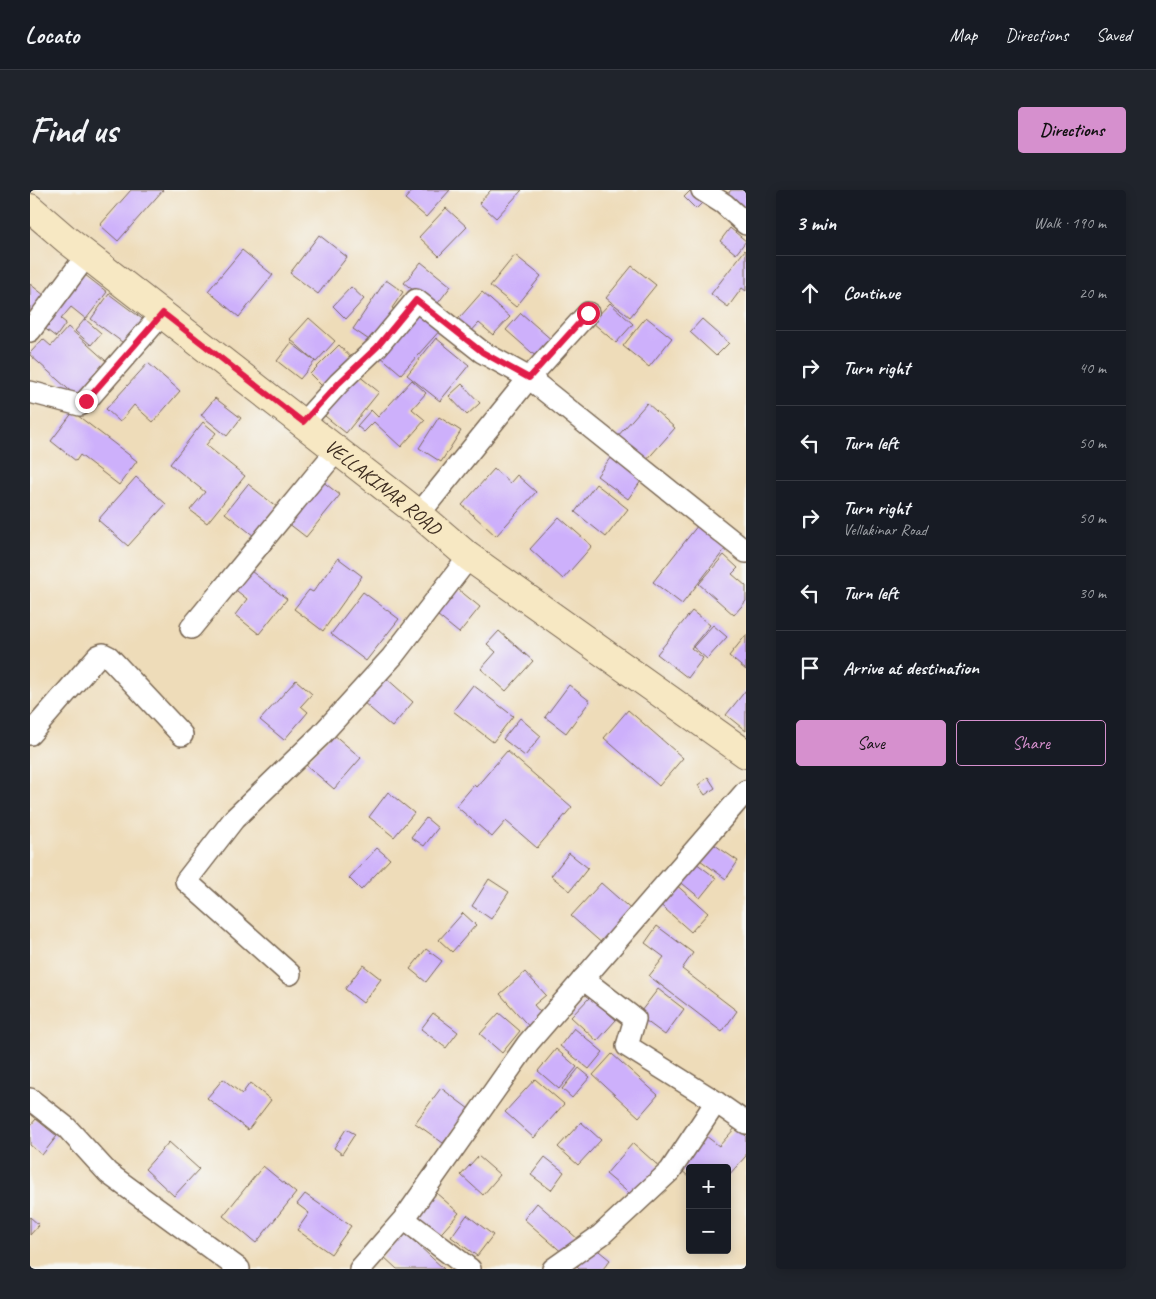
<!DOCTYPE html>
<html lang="en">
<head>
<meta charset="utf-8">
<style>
  body { margin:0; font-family:Caveat,sans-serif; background:#20242c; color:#f1f3f6 }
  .controls { position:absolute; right:15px; bottom:15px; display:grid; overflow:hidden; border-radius:5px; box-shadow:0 2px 12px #0003 }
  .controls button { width:45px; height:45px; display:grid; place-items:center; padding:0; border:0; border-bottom:1px solid #363941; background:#171b24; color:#f1f3f6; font:25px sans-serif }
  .stop { position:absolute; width:15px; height:15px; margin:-11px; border:4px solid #e11d48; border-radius:50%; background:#fff }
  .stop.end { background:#e11d48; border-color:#fff; box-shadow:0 1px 5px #0008 }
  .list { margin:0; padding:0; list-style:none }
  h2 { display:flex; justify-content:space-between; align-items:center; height:65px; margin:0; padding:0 20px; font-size:21px }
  h2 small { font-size:16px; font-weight:400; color:#9ea1a6 }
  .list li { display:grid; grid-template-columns:32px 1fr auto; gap:15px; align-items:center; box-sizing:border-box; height:75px; padding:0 20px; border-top:1px solid #363941 }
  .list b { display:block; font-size:19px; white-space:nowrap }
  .list p { margin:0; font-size:16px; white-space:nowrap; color:#9ea1a6 }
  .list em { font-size:16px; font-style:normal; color:#9ea1a6 }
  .actions { display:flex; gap:10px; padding:15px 20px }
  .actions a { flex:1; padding:11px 0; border:1px solid #d690ce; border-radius:5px; text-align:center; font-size:18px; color:#d690ce }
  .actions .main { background:#d690ce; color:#111 }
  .icon { flex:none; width:28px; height:28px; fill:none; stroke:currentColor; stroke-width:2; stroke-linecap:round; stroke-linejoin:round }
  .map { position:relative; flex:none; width:716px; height:1079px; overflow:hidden; border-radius:5px }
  header { display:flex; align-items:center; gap:30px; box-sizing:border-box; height:70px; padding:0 25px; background:#171b24; border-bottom:1px solid #363941 }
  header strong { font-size:24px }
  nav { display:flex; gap:28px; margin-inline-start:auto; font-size:18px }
  .intro { display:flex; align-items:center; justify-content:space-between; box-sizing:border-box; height:120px; padding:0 30px }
  h1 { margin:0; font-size:35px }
  .button { padding:12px 22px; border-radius:5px; background:#d690ce; color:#111; font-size:18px; font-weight:700 }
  main { display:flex; gap:30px; padding:0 30px }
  aside { flex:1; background:#171b24; border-radius:5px; box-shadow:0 2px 12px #0003 }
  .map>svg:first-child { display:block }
  .building { fill:#cdb0fb }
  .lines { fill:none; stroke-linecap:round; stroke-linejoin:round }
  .minor-casing { stroke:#7a6854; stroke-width:24 }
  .secondary-casing { stroke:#7a6854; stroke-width:30 }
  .minor { stroke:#fff; stroke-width:21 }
  .secondary { stroke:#f7e8c3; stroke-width:28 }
  .route { stroke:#e11d48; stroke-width:6 }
  .labels { text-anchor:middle; stroke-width:4.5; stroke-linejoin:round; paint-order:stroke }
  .street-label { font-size:20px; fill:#3b2a1e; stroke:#f6f6f2 }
</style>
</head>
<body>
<header>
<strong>Locato</strong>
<nav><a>Map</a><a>Directions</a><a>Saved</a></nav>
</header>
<div class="intro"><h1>Find us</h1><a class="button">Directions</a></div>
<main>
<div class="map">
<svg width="716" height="1079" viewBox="0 0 716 1079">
  <rect width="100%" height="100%" fill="#f6f6f2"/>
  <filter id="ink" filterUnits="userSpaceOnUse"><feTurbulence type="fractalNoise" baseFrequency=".02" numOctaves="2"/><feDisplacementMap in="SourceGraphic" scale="10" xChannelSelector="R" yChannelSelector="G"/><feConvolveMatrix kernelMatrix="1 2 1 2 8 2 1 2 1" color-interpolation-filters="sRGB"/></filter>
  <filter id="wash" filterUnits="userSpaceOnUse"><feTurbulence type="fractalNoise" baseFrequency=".0096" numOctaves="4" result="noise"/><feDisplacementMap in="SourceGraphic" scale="20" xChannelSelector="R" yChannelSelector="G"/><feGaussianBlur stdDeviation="1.12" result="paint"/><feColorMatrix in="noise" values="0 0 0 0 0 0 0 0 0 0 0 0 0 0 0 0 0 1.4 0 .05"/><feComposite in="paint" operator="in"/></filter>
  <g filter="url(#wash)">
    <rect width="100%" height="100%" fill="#eedcb9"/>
    <g id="blocks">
      <g class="building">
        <polygon points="101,0 133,0 88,51 70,35"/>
        <polygon points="383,0 420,0 396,27 375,9"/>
        <polygon points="461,0 492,0 466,28 449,13"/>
        <polygon points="661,0 673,12 666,19 654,7"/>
        <polygon points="701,0 716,0 716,25 694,9"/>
        <polygon points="416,18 437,37 409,66 389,47"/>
        <polygon points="700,38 716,51 706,64 690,51"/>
        <polygon points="289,45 317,67 288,104 260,83"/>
        <polygon points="212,60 243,85 209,127 178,101"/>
        <polygon points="715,60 716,61 716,101 712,98 698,117 681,104"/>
        <polygon points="485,65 511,86 486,117 460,96"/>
        <polygon points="391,72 421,96 405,117 374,93"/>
        <polygon points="602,76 626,95 600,127 576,108"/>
        <polygon points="50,81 77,102 56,129 41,117 31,129 36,133 26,147 9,134"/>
        <polygon points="356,90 373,102 362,118 367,121 345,154 323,139"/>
        <polygon points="0,94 19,109 0,133"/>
        <polygon points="321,97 334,109 316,129 303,116"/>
        <polygon points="452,102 480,127 463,145 449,133 436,147 423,135"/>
        <polygon points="79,104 115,131 96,155 61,129"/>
        <polygon points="580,113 603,134 586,153 562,132"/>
        <polygon points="391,120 412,138 371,184 350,166"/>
        <polygon points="491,123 524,152 509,169 476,140"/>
        <polygon points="616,127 642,148 619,177 593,156"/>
        <polygon points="279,128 305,151 286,172 260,149"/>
        <polygon points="55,129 71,143 61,155 45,141"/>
        <polygon points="672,129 699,153 686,166 660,142"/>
        <polygon points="38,137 76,171 46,206 0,165 0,163 13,149 21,156"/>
        <polygon points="406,148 439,175 410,211 377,185"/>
        <polygon points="261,153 285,171 270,189 247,171"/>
        <polygon points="309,155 324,171 295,199 280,184"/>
        <polygon points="118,173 150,201 123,232 104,215 90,232 76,219"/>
        <polygon points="323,181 349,202 316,243 290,222"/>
        <polygon points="382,190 396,203 382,219 395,230 371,257 344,232 334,242 327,236 341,220 348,227"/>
        <polygon points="432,194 450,213 437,225 419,206"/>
        <polygon points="185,208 211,228 197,246 171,225"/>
        <polygon points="617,213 645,238 615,272 587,247"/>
        <polygon points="43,222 107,271 89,295 50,265 46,271 21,251"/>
        <polygon points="409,227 431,241 411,272 389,258"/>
        <polygon points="173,232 186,243 176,255 215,286 177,333 160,320 175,302 140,274"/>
        <polygon points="583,264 614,287 598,309 567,286"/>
        <polygon points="464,279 480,293 487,285 506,302 466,346 432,315"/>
        <polygon points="106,287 136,314 98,356 68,330"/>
        <polygon points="292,291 310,305 276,347 258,333"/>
        <polygon points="218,294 247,317 224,346 195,323"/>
        <polygon points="566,294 598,319 576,347 545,322"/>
        <polygon points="529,327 562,356 533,389 500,359"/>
        <polygon points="668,335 696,358 652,414 623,392"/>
        <polygon points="694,365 708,378 702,384 716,396 716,411 704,425 669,394"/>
        <polygon points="308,368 332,386 293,441 264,419 279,400 283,402"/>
        <polygon points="217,378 257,409 229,444 205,425 217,409 202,397"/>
        <polygon points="423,395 450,417 429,443 402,421"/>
        <polygon points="333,402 369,429 336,471 301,444"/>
        <polygon points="662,421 680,435 661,458 673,468 658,488 627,464"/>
        <polygon points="683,435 697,447 677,469 663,457"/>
        <polygon points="469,441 503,471 476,501 451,479 466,462 457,454"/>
        <polygon points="716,445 716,480 699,466"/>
        <polygon points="355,487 383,512 362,537 333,512"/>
        <polygon points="266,490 282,504 271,516 278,522 254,550 230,530"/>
        <polygon points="443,495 483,526 463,552 423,521"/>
        <polygon points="539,495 560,511 536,543 515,527"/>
        <polygon points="716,500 716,541 696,525"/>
        <polygon points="598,520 653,568 629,596 574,548"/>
        <polygon points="490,528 511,546 495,566 473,549"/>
        <polygon points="302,543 331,568 304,599 275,574"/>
        <polygon points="477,561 542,617 507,658 476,631 462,647 426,616 444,595 446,597"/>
        <polygon points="678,587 685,598 675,605 668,595"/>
        <polygon points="358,602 384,623 364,647 339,627"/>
        <polygon points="396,628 408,638 394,656 381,647"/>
        <polygon points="682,653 708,671 696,689 670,670"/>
        <polygon points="347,658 360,669 331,700 319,688"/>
        <polygon points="539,663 558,678 540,701 521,686"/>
        <polygon points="662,670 686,688 670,708 647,689"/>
        <polygon points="459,689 479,702 461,729 442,716"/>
        <polygon points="643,692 678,723 661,742 626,711"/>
        <polygon points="571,693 605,723 575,756 541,726"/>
        <polygon points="433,723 446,735 422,762 409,750"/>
        <polygon points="627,736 663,763 652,779 707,821 692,842 619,786 634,767 615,753"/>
        <polygon points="396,759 412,771 396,792 380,779"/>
        <polygon points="333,775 351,789 333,813 315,799"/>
        <polygon points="495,782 516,805 504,815 515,828 502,840 470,804"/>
        <polygon points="628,799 654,819 635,845 608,825"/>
        <polygon points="560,807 586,830 567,851 541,827"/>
        <polygon points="403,823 428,842 416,858 391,839"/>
        <polygon points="469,823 490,841 472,863 450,844"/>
        <polygon points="544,838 573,862 559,879 530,856"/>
        <polygon points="526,859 547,877 529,899 508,881"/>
        <polygon points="582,864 628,905 609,927 563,885"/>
        <polygon points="549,878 560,887 542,908 532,899"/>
        <polygon points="193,889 212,904 220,893 241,910 218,940 177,908"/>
        <polygon points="505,889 534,914 504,948 475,922"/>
        <polygon points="411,898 439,919 413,953 385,933"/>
        <polygon points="6,929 27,946 12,965 0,955 0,936"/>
        <polygon points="551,932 571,950 548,975 528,957"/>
        <polygon points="706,937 716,946 716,966 697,987 697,978 660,978 660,988 648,977 676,946 689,956"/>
        <polygon points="316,939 325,944 312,964 304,958"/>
        <polygon points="139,952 169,979 144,1006 115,979"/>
        <polygon points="603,953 633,980 607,1010 576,984"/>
        <polygon points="448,966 470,985 453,1005 431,985"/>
        <polygon points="515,967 534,982 521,1000 501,985"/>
        <polygon points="233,976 266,1003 226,1053 193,1026"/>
        <polygon points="405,1002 429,1023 406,1049 382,1027"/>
        <polygon points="275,1004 321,1036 301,1064 267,1040 279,1023 267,1014"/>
        <polygon points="507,1013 549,1050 535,1065 494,1029"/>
        <polygon points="437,1025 463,1045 447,1066 421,1047"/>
        <polygon points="0,1027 9,1035 0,1045"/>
        <polygon points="374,1042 414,1079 367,1079 353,1066"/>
        <polygon points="564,1057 580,1070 573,1079 549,1079 547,1077"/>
      </g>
    </g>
  </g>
  <g filter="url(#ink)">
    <use href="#blocks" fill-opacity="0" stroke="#7a6854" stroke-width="1"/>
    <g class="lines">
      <defs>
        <g id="minor">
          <polyline points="672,0 694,14 716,34"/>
          <polyline points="0,141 57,65"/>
          <polyline points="0,202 50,215 56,211 133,123"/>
          <polyline points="273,233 309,193 347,157 386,110 452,162 499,188 716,362"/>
          <polyline points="389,324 499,188 558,123"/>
          <polyline points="161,438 307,260"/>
          <polyline points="0,544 68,466 73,464 79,467 152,545"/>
          <polyline points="260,784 156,691 204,629 290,546 362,467 439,367"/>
          <polyline points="553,789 605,829 597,856 686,912"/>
          <polyline points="0,909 37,938 78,983 209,1079"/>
          <polyline points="374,1029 440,1079"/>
          <polyline points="330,1079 374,1029 498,853 716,601"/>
          <polyline points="523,1079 571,1045 640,981 686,912 716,933"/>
        </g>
        <g id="secondary">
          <path id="s1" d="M 0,18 L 37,50 L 389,324 L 439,367 L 716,564"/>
        </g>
      </defs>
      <use href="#minor" class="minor-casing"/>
      <use href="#secondary" class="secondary-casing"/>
      <use href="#minor" class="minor"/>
      <use href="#secondary" class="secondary"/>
    </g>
  </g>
  <g class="lines" filter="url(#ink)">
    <polyline class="route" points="56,211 133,123 273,232 309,193 347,157 386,110 452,162 499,188 558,123"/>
  </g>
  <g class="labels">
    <g class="street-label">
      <text dy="7" stroke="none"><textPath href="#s1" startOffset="450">VELLAKINAR ROAD</textPath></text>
    </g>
  </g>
</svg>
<div class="controls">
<button>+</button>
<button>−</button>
</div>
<div class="stop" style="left:558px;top:123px"></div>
<div class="stop end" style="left:56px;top:211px"></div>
</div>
<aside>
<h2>3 min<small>Walk · 190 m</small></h2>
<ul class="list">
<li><svg class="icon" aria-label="ahead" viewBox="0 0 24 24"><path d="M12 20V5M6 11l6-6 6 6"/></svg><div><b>Continue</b></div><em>20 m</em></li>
<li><svg class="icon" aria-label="right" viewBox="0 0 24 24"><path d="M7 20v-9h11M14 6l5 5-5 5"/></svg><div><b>Turn right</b></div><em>40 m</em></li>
<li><svg class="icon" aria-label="left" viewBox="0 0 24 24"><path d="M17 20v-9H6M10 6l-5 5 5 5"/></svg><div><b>Turn left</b></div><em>50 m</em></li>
<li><svg class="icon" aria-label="right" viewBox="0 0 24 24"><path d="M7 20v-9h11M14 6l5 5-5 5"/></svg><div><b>Turn right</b><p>Vellakinar Road</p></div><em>50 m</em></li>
<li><svg class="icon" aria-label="left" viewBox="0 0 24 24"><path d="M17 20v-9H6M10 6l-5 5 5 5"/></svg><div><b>Turn left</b></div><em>30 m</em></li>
<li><svg class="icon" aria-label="arrive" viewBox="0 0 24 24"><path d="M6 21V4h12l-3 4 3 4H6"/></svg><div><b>Arrive at destination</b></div></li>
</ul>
<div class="actions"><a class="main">Save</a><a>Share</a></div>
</aside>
</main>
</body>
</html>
